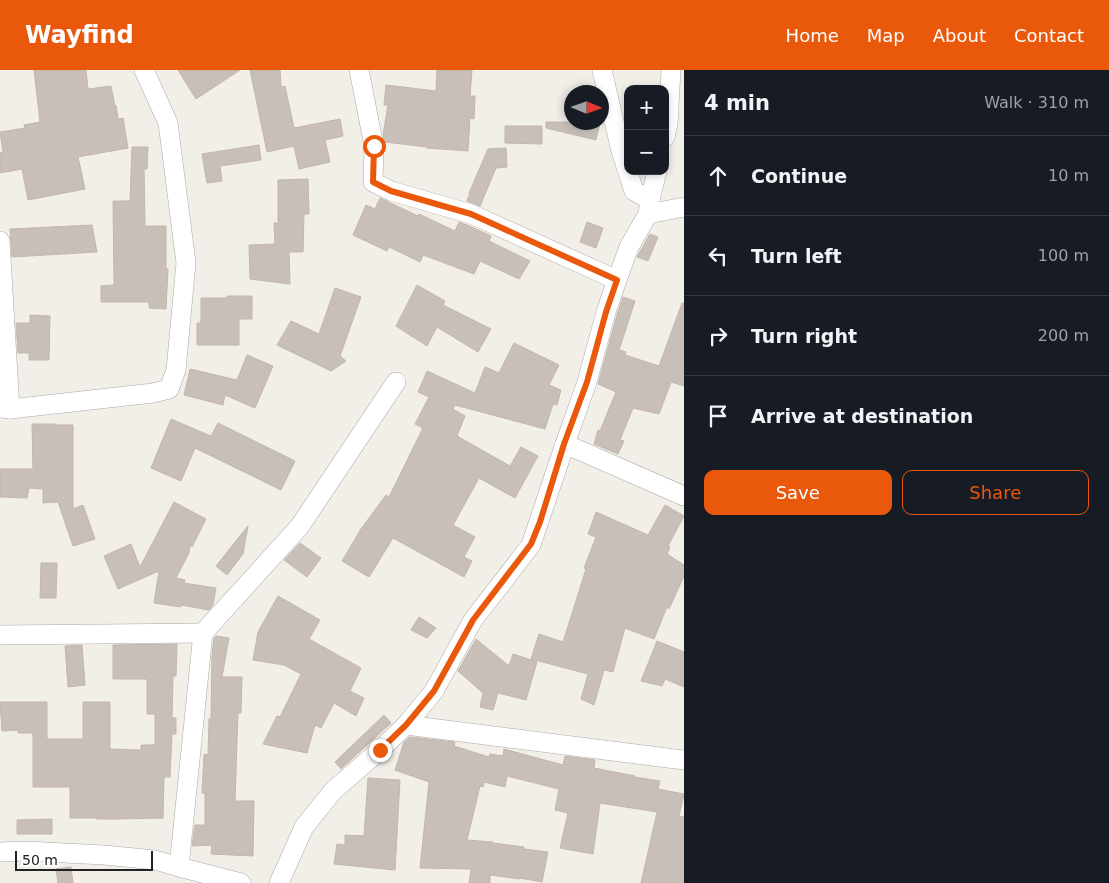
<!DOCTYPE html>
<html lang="en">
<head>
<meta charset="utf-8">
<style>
  body { margin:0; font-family:"DejaVu Sans",sans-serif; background:#242831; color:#f1f3f6 }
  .controls { position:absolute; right:15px; top:15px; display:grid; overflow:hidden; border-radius:10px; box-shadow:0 2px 8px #0003 }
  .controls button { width:45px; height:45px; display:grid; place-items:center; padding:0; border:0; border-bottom:1px solid #363941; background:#171b24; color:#f1f3f6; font:25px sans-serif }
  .compass { position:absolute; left:564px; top:15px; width:45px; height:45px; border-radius:50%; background:#171b24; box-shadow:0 2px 8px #0003; rotate:92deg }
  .scale { position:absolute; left:15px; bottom:12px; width:138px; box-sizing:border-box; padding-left:5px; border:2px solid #222; border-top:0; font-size:14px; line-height:18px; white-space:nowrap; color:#222; -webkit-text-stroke:4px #fff; paint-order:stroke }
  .stop { position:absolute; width:15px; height:15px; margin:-11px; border:4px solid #ea580c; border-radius:50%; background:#fff }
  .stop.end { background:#ea580c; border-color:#fff; box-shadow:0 1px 5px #0008 }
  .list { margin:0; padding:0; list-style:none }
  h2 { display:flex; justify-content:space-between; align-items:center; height:65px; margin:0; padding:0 20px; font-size:21px }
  h2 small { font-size:16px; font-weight:400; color:#9ea1a6 }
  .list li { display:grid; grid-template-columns:32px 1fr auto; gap:15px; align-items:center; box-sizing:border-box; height:80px; padding:0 20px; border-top:1px solid #363941 }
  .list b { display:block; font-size:19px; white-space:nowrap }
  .list em { font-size:16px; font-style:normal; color:#9ea1a6 }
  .actions { display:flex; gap:10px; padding:15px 20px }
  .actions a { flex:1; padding:11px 0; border:1px solid #ea580c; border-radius:10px; text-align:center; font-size:18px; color:#ea580c }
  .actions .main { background:#ea580c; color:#fff }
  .icon { flex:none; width:28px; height:28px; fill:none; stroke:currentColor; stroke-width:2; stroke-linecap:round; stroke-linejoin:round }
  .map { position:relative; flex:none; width:684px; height:813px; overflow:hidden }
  header { display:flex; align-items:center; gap:30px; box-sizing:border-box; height:70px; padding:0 25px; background:#ea580c; color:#fff }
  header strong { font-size:24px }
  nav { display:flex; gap:28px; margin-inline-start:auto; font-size:18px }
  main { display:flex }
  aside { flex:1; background:#171b24 }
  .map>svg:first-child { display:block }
  .building { fill:#c7bfb8; stroke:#c4b6ab }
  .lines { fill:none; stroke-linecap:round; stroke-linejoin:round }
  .minor-casing { stroke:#a9a9a9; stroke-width:20 }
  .minor { stroke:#fff; stroke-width:19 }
  .route { stroke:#ea580c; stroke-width:6 }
</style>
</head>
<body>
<header>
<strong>Wayfind</strong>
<nav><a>Home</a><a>Map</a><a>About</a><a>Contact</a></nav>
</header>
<main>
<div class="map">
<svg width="684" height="813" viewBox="0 0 684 813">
  <rect width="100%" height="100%" fill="#f2efe9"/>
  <g class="building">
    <polygon points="34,0 86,0 88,19 111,16 115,36 116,35 118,49 123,48 128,78 78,87 85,119 28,130 22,99 0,103 0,83 3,82 0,62 25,58 24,55 40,52"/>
    <polygon points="178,0 240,0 196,29"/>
    <polygon points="250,0 280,0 281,17 285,16 294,58 340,49 343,66 325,70 330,92 299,99 294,76 267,82"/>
    <polygon points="437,0 472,0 470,26 475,26 474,49 470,48 468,81 427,78 427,77 385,72 383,65 388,35 384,35 386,15 436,21"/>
    <polygon points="546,52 600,52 596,70 546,58"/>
    <polygon points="505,56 542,56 542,74 505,73"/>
    <polygon points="259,75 261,90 220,96 222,111 207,113 202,84"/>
    <polygon points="132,77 148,77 147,99 144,99 145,156 166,156 166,199 168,199 166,239 149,238 149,232 101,232 101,216 114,215 113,131 130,131"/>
    <polygon points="506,78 507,97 496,98 480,136 467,131 470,123 469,123 488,79"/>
    <polygon points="308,109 309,144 304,144 303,182 289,182 290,214 250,209 249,175 275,174 274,153 278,153 278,110"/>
    <polygon points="380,128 418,146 419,144 455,161 459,152 467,155 491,166 489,171 530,191 519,209 480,191 474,204 423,185 420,192 389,177 387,181 353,165 366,135 375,139"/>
    <polygon points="587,152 603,158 596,178 580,172"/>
    <polygon points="92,155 97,182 12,187 10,159"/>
    <polygon points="650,164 658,167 648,191 637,187"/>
    <polygon points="417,215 445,231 443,235 491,259 478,282 437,257 427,276 396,256"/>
    <polygon points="335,218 361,227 340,286 346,291 331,301 277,275 291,251 319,264"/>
    <polygon points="227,226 252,226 252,249 239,249 239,275 197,275 197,253 201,253 201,228 227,228"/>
    <polygon points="623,227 635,231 619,280 626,282 625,285 659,296 682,233 684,233 684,316 671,312 659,344 633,338 620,370 624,371 618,384 594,374 598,360 600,361 616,322 598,314 617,245"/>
    <polygon points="30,245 50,246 49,290 29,290 29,283 18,283 16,253 30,253"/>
    <polygon points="514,273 559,295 549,315 561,320 557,335 553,334 545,359 455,335 453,339 465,346 457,366 510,396 521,377 538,386 515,428 479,408 453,455 475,467 464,487 472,491 464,507 393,468 369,507 342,491 361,459 386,425 389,427 423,358 415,354 429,327 418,322 427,301 475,323 485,297 499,303"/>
    <polygon points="247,285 273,296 255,338 225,325 223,335 184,325 190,299 237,310"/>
    <polygon points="171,349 211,366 218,353 295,391 281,420 195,378 181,411 151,398"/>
    <polygon points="32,354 55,354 55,355 73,355 73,439 83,435 95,469 73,476 58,432 43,433 43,419 29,418 27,428 0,427 0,399 33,399"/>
    <polygon points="174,432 206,449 192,477 190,475 189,483 176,508 185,510 184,513 216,518 213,535 209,540 181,535 181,537 154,533 159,501 118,519 104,486 131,474 140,497"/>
    <polygon points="665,435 684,446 668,476 670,477 667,484 684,495 684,506 669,539 667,537 654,569 625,558 613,602 604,600 594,635 581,629 588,604 531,589 539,564 563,572 586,499 584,498 596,467 588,464 596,442 648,465"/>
    <polygon points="248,456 243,484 227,505 216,496"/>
    <polygon points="300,473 321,488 307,507 284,490"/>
    <polygon points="41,493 57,493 56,528 40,528"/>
    <polygon points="278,526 320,550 309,569 361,598 350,621 364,628 356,646 334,633 321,658 315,655 307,683 263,674 277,646 280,647 301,604 284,595 253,590 258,562"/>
    <polygon points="419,547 436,558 427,568 411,560"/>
    <polygon points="216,566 229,568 222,607 242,607 241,643 238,643 235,731 254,731 253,786 211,784 212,775 192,776 195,755 205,755 205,723 202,723 204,684 208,685 209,649 211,649 212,586 214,568"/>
    <polygon points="476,569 509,596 513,584 537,592 526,630 498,623 493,640 480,637 483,623 458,601"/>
    <polygon points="657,571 684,582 684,617 665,609 662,616 641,611"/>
    <polygon points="177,574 176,606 173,606 172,648 176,648 176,664 172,664 170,707 164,707 163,748 116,749 97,749 97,748 70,748 70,717 33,717 33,663 18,663 18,660 2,661 0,632 47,632 47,669 83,669 83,632 110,632 110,679 141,680 141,675 155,675 155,644 147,644 147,609 113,609 113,575"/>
    <polygon points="82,575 85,615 68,617 65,576"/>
    <polygon points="384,645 391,653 341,699 335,692"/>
    <polygon points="410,667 455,672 454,676 489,687 490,684 503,686 504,679 563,695 565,686 595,690 594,698 635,706 635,707 660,711 658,719 684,724 679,746 684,747 684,813 641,813 657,742 600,733 593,784 560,778 568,743 555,740 559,719 507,706 505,717 484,712 483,717 480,716 467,770 493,772 493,773 524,777 524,779 548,782 542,812 520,808 520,809 490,805 490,813 469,813 471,799 420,798 429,712 395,700 404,672"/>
    <polygon points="368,708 400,710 395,800 334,794 337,774 345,775 345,765 364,766"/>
    <polygon points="52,749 52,764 17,764 17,750"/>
    <polygon points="71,797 73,813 58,813 56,799"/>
  </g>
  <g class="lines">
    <defs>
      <g id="minor">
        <polyline points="359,0 374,76 373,112 391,121 471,144 617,210"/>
        <polyline points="602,0 621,81 634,121 650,130"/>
        <polyline points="665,67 668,54 671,0"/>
        <polyline points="648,144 684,137"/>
        <polyline points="0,171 10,339"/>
        <polyline points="0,338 10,339 153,323 169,319 176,300 186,193 168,53 144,0"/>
        <polyline points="565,374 684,426"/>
        <polyline points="0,565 203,563"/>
        <polyline points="406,655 684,690"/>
        <polyline points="0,782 25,781 104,785 155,790 179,797 241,813"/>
        <polyline points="179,797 203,563 300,456 396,312"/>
        <polyline points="279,813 304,757 333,721 380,680 406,655 434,621 473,550 531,475 565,374 587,312 606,242 617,210 629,177 648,144 650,130 657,101"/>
      </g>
    </defs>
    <use href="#minor" class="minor-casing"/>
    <use href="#minor" class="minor"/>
  </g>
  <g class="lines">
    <polyline class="route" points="374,76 373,112 391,121 471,144 617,210 606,242 587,312 564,374 540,452 531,474 473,550 434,621 406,655 380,680"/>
  </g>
</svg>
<div class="controls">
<button>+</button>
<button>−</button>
</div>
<svg class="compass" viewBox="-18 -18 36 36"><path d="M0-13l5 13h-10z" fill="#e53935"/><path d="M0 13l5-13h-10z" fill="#9ea1a6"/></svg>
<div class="scale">50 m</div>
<div class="stop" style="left:374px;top:76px"></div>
<div class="stop end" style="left:380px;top:680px"></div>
</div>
<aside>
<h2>4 min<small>Walk · 310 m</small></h2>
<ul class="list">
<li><svg class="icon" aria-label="ahead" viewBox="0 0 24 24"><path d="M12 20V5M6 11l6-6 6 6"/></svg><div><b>Continue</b></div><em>10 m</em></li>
<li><svg class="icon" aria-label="left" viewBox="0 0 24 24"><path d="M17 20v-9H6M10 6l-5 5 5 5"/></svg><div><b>Turn left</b></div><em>100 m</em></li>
<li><svg class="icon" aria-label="right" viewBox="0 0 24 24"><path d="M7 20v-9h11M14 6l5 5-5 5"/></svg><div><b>Turn right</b></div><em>200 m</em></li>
<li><svg class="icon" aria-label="arrive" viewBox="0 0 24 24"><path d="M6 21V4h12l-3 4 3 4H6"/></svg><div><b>Arrive at destination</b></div></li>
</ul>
<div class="actions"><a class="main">Save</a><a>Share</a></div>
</aside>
</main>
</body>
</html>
